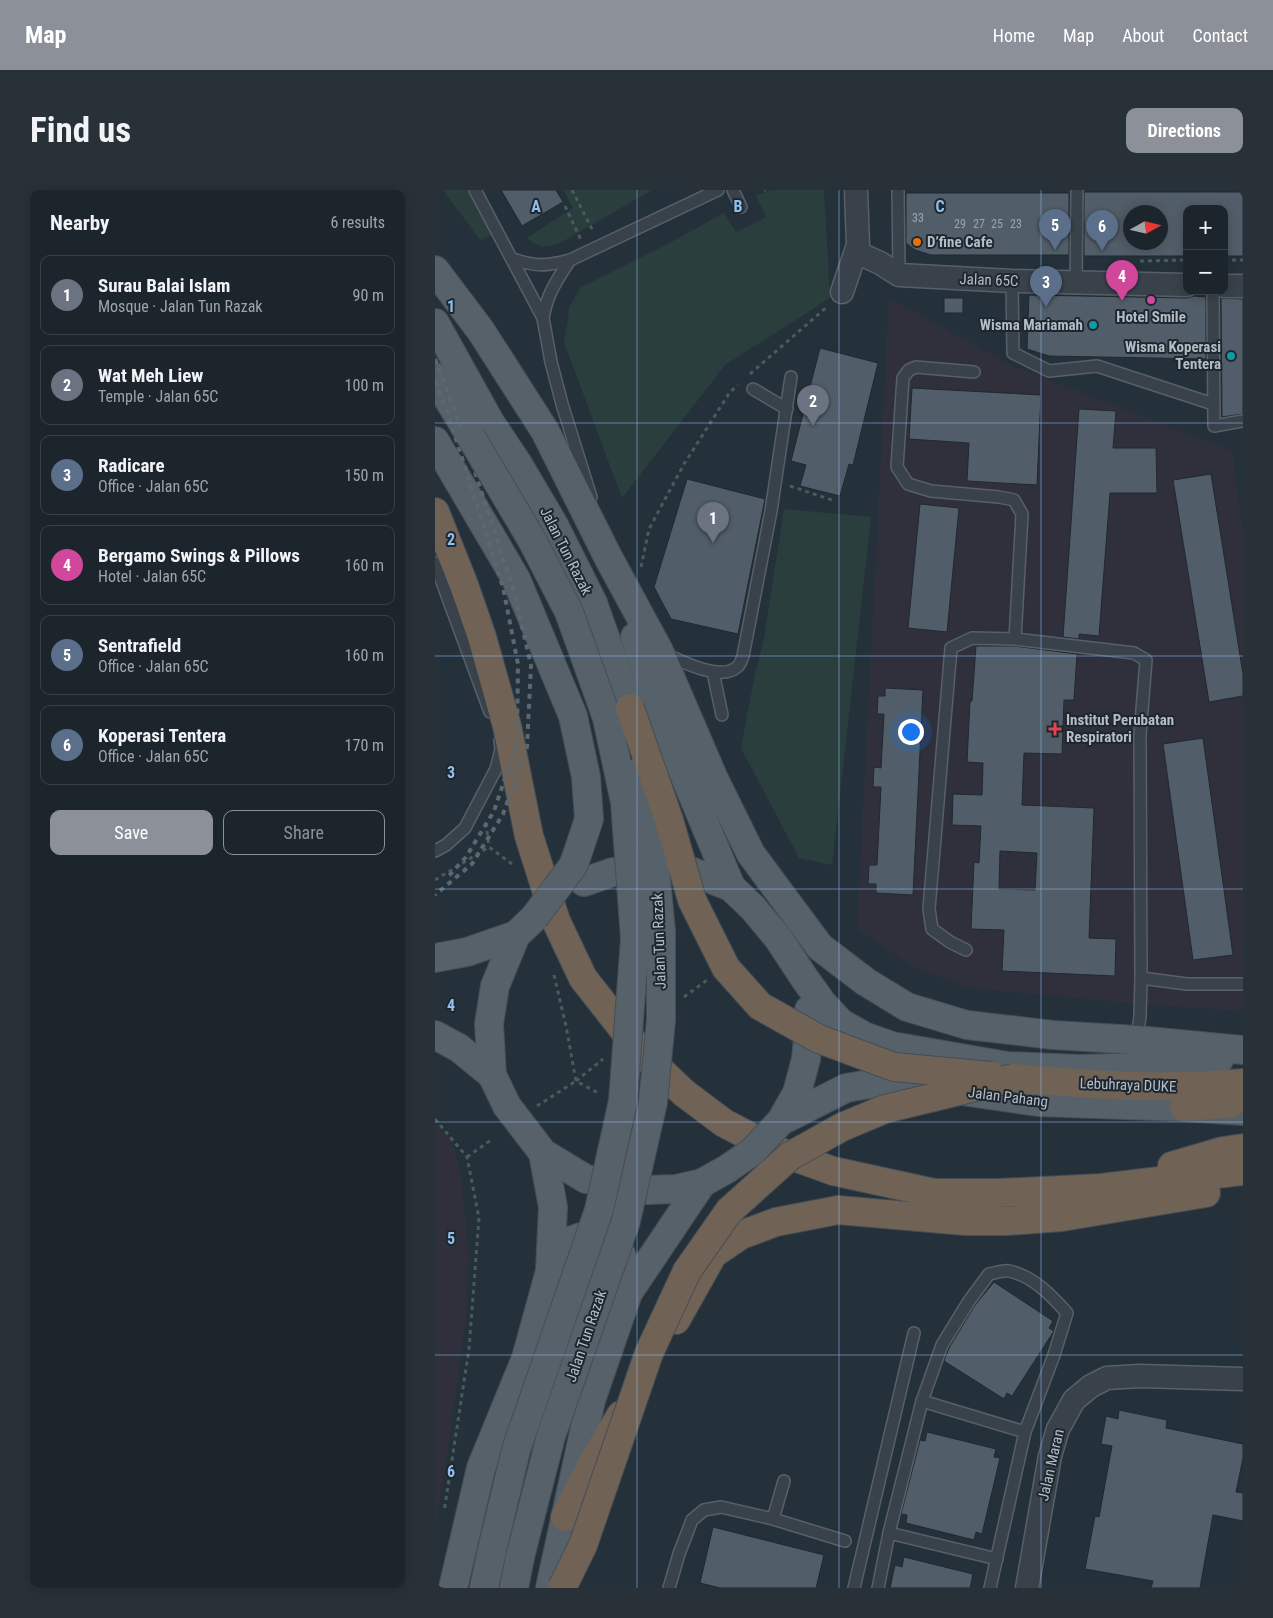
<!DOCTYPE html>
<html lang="en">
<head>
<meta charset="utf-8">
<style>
  body { margin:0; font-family:"Roboto Condensed",sans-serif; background:#293138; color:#f1f3f6 }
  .controls { position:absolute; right:15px; top:15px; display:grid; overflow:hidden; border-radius:10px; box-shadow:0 2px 12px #0003 }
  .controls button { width:45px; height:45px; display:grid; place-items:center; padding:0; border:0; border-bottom:1px solid #3a4248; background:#1c252c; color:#f1f3f6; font:25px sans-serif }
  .compass { position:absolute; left:688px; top:15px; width:45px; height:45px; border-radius:50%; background:#1c252c; box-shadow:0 2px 12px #0003; rotate:82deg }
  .you { position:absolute; left:475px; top:541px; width:18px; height:18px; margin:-12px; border:4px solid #fff; border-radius:50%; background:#1a73e8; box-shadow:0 0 0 8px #1a73e833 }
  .badge { display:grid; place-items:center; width:32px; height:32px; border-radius:50%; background:#8c9099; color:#fff; font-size:16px; font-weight:700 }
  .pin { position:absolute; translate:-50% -41px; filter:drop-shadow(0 1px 2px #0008) }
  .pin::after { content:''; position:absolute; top:26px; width:18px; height:15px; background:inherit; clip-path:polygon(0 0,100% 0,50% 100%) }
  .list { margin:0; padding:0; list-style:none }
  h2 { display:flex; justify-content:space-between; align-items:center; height:65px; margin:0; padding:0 20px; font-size:21px }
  h2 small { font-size:16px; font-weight:400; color:#a0a5a9 }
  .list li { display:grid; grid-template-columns:32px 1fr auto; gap:15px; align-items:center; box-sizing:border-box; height:80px; margin:0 10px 10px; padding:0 10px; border:1px solid #3a4248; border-radius:10px }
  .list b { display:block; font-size:19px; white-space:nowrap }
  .list p { margin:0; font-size:16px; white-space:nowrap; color:#a0a5a9 }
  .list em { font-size:16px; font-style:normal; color:#a0a5a9 }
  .actions { display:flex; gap:10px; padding:15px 20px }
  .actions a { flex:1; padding:11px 0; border:1px solid #8c9099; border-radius:10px; text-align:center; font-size:18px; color:#8c9099 }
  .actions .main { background:#8c9099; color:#fff }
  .map { position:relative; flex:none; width:808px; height:1398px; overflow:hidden; border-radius:10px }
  header { display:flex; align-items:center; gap:30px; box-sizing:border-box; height:70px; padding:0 25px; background:#8c9099; color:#fff }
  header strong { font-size:24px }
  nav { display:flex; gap:28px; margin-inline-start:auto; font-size:18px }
  .intro { display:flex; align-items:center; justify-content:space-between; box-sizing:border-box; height:120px; padding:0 30px }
  h1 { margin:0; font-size:35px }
  .button { padding:12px 22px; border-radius:10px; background:#8c9099; color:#fff; font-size:18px; font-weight:700 }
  main { display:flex; gap:30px; padding:0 30px }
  aside { flex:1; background:#1c252c; border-radius:10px; box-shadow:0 2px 12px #0003 }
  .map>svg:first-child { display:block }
  .medical { fill:#30303c }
  .green { fill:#2a3f3d }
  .building { fill:#515d68; stroke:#202931; fill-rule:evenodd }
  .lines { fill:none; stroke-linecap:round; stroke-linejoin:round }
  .lane-casing { stroke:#576068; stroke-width:14 }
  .street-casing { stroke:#576068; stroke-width:25 }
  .primary-casing { stroke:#454e56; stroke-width:30 }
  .highway-casing { stroke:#444d55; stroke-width:30 }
  .path { stroke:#495b5b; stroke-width:3; stroke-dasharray:4 4; stroke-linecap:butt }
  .lane { stroke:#39424a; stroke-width:11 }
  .street { stroke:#39424a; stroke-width:22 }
  .primary { stroke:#57616a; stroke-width:28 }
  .highway { stroke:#706356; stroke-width:28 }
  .rail { stroke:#5b6771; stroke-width:4; stroke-dasharray:5 5; stroke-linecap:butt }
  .primary-bridge-casing { stroke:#454e56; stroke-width:30; stroke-linecap:butt }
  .highway-bridge-casing { stroke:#444d55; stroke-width:30; stroke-linecap:butt }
  .path-bridge { stroke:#495b5b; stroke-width:3; stroke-dasharray:4 4; stroke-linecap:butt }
  .primary-bridge { stroke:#57616a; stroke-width:28 }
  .highway-bridge { stroke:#706356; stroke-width:28 }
  .grid { fill:none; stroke:#91c0ee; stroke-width:1; stroke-opacity:0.55 }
  .food-dot { fill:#e8710a; stroke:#1e272f; stroke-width:2 }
  .hotel-dot { fill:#d1479c; stroke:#1e272f; stroke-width:2 }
  .culture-dot { fill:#0f9aa8; stroke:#1e272f; stroke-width:2 }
  .health-dot { fill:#e0444e; stroke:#1e272f; stroke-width:2 }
  .labels { text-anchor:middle; stroke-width:4; stroke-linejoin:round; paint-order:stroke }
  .number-label { font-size:12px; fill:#9ba5ae }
  .poi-label { font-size:15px; font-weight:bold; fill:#b4bdc6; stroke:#1e272f; text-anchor:start }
  .street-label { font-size:15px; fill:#b4bdc6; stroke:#1e272f }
  .grid-label { font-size:16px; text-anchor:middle; font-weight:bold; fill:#91c0ee; stroke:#1e272f; stroke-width:4; stroke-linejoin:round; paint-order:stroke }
</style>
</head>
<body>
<header>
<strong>Map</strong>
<nav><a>Home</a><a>Map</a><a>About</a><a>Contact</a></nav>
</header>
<div class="intro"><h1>Find us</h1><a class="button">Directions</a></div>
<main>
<aside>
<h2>Nearby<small>6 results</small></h2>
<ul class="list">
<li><span class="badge" style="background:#6b7280">1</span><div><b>Surau Balai Islam</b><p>Mosque · Jalan Tun Razak</p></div><em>90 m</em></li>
<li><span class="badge" style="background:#6b7280">2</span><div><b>Wat Meh Liew</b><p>Temple · Jalan 65C</p></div><em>100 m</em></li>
<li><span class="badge" style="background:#5c6f8a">3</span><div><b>Radicare</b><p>Office · Jalan 65C</p></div><em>150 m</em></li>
<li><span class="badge" style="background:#d1479c">4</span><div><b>Bergamo Swings &amp; Pillows</b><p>Hotel · Jalan 65C</p></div><em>160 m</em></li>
<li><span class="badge" style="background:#5c6f8a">5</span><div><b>Sentrafield</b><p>Office · Jalan 65C</p></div><em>160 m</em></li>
<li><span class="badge" style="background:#5c6f8a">6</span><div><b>Koperasi Tentera</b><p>Office · Jalan 65C</p></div><em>170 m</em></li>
</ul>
<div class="actions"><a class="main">Save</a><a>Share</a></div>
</aside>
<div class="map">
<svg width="808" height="1398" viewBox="0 0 808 1398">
  <rect width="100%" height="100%" fill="#25313a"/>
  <g class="medical">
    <polygon points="454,108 578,176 797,261 808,340 808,821 705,814 536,798 479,777 422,738"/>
    <polygon points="0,932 16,949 25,981 34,1068 31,1128 10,1280 0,1337"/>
  </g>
  <g class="green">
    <polygon points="8,0 32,0 57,45 45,50"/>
    <path d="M 128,0 L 217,0 L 125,53 C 109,58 105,58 92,48 L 138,18 Z"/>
    <polygon points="335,0 389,0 395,108 290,175 187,308 129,152 133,129 134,118 145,98 231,55 289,23 301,42 331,27 321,6"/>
    <polygon points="349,319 436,327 397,675 364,668 306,558 318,494 329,448"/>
  </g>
  <g class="building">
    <polygon points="66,0 121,0 128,12 87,36"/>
    <path d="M 649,2 L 808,2 L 808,66 L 789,66 L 789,19 L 752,19 L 752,66 L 649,66 ZM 696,22 L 726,22 L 726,52 L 696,52 Z"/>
    <polygon points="471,3 634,3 634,65 496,65 480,60 471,53"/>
    <polygon points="594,105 752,108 759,106 771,107 771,169 614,166 592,159"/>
    <rect x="509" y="108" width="19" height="15"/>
    <polygon points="786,108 808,109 808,224 787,227"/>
    <polygon points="385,158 443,173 418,275 414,274 405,306 365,296 371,275 356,271"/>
    <polygon points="477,198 606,205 602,295 532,291 534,253 474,249"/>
    <polygon points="644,219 681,221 678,258 721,258 722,303 675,303 664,446 644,444 644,449 628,447"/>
    <polygon points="776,284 808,484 808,506 774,512 738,290"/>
    <polygon points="252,289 330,309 303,444 236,429 219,397"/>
    <polygon points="485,314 524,318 512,442 473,438"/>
    <path d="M 541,456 L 579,456 L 642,464 L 639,510 L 629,510 L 627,564 L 589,563 L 587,615 L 659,618 L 654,748 L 681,749 L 680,786 L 567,781 L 569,740 L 536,739 L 539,672 L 544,673 L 546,636 L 517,635 L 518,604 L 547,605 L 548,573 L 532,572 L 535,511 L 537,511 ZM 565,661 L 602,663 L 600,700 L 564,699 Z"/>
    <polygon points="450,498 488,500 478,705 441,703 441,694 433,694 434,675 442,675 446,597 438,597 439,577 446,578 449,524 442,524 443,506 450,506"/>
    <polygon points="768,548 798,765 758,770 728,554"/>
    <polygon points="559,1092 618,1131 614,1138 619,1141 577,1206 572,1203 569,1209 509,1171 514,1158 540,1115"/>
    <polygon points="684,1220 732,1230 731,1238 808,1254 808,1268 801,1302 808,1303 808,1331 778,1325 765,1398 716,1398 718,1391 650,1379 660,1326 664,1327 677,1256 666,1254 671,1226 683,1229"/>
    <polygon points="492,1242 561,1259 559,1267 565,1268 547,1344 541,1342 539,1350 471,1333 472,1325 466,1324 485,1250 490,1251"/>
    <polygon points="278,1337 389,1365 381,1398 285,1398 265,1393"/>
    <polygon points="469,1367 538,1384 535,1398 455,1398 460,1375 467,1377"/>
  </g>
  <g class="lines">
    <defs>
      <g id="lane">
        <polyline points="40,0 108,128 116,172 127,214 156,307"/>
        <polyline points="298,0 306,17"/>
        <polyline points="463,0 464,85"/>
        <path d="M 78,69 C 101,77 112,76 135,70 L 283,0"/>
        <polyline points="577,91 578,163 614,181 662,176 778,214"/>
        <polyline points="641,92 642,0"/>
        <polyline points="778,101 779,236 808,231"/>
        <path d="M 108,128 C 112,104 122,90 135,70"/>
        <polyline points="539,182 481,177 474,180 468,188 462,277 473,294 496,301 564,307 579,310 587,324 580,449"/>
        <polyline points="318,199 352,219"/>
        <polyline points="0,373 55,522"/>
        <path d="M 230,464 C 246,471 286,492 302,477 C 305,475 307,469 308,466 L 336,321 L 356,187"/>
        <polyline points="278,482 287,525"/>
        <polyline points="0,661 11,655 30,638 61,579 66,560 65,551"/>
        <polyline points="531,760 515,752 497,739 494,719 516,458 537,448 580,449 699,463 711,470 705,545 706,788 705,826 702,850"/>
        <polyline points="706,788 752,794 808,794"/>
        <polyline points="487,1211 590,1242"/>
        <polyline points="338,1329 349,1291"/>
        <polyline points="454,1343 562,1369"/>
        <polyline points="234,1398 244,1364 257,1330 269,1320 286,1317 338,1329 410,1351"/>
        <polyline points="419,1398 479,1143"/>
        <path d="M 443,1398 L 454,1343 L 487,1211 L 507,1155 L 534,1111 L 554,1084 C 560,1083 569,1080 574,1081 C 598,1086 617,1106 632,1123 L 619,1165 L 590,1242 L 555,1398"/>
      </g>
      <g id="street">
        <polyline points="421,62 445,73 464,85 577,91 752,95"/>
        <polyline points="789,96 808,96"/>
        <polyline points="407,102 423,55 421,0"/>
        <polyline points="592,1398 615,1266 623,1239 639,1210 656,1196 672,1188 705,1186 808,1189"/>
      </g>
      <g id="primary">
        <polyline points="0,80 46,141 110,241 173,367 224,461 279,589 316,664 385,757 431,792 472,817 532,835 618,845 702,850 808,860"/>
        <polyline points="0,133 55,232 83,274 119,335 158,413 195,518"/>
        <polyline points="0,187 36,247"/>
        <polyline points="0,251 81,389 138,526 151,587 154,629 142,665"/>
        <polyline points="200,447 236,553 296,697"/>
        <polyline points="149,692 178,682 211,677 253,680 296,697 318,718 343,748 370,789 388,814 406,833 431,847 457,856 572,876 644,879 713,877 784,870"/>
        <polyline points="99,728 81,745 60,796 54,834 57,885 72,916 108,963 151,989 213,1000 241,999 267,993"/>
        <polyline points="0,768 32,762 81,745"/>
        <polyline points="0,845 24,858 57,885"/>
        <polyline points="346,931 411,898 441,893 473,893 603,912 749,917 808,921"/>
        <polyline points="346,931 362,903 371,869 375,827 374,820"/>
        <path d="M 115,1081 C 119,1074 122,1062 127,1057 C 137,1046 164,1041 176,1050 C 184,1056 188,1068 190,1078"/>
        <polyline points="18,1398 46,1278 91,1168 115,1081 118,1017 108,963"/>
        <polyline points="49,1398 57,1360"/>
        <polyline points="79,1398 85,1367"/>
        <polyline points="115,1398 156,1210 193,1103 267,993"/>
      </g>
      <g id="highway">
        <polyline points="0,322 29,395 47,447 72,536 94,646 121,731 148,788 206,862 249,903 289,933 343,961 398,981 499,1003 564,1003 666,998 808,981"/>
        <path d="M 578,888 C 656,895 729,900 808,893"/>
        <polyline points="749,917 797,913"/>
        <polyline points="737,976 788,961 808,958"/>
        <polyline points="241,1130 278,1064 306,1045 341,1032 403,1020 530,1031 572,1031 627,1027 771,1003"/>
        <polyline points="130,1327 158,1272 186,1225"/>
      </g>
    </defs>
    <use href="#lane" class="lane-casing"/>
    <use href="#street" class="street-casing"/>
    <use href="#primary" class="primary-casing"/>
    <use href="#highway" class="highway-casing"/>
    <g class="path">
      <polyline points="137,0 158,41"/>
      <polyline points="329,0 331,0"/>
      <polyline points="130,16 146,50"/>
      <polyline points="789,70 808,70"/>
      <polyline points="705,71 752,70"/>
      <polyline points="315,184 393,116"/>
      <polyline points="355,296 397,310"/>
      <polyline points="206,377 214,339 249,274 295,202 303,195"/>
      <polyline points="51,633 54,657"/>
      <polyline points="0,690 54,657 77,674"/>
      <polyline points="119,785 131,836 141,891 165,904"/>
      <polyline points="249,807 272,790"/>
      <polyline points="102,916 141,891"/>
      <polyline points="0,929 32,967 44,1028 34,1159 9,1322"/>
      <polyline points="32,967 56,950"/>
    </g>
    <use href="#lane" class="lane"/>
    <use href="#street" class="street"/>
    <use href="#primary" class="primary"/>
    <use href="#highway" class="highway"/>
    <g class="rail">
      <polyline points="0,169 20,221 78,398 96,475 92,557 68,624 37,674 0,705"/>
      <polyline points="0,191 13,224 68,397 83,474 82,553 59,621 31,667 11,689"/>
    </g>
    <defs>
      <g id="primary-bridge">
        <polyline points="36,247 97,350 134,422 172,528 190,612 200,749 188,911 164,1020 81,1260 57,1360"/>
        <polyline points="99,728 138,676 142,665"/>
        <polyline points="267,993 292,979 318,961 346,931"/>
        <polyline points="85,1367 116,1246 191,1031 218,912 226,830 226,741 213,608 207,579"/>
      </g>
      <g id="highway-bridge">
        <polyline points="195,518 234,630 257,710 291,778 325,816 384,849 459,877 556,886"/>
        <polyline points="127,1398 148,1355 214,1163 252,1081 294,1021 355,966 407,937 450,919 578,888"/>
      </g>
    </defs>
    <use href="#primary-bridge" class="primary-bridge-casing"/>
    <use href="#highway-bridge" class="highway-bridge-casing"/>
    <polyline class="path-bridge" points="141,891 168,869"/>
    <use href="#primary-bridge" class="primary-bridge"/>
    <use href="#highway-bridge" class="highway-bridge"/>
  </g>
  <path class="grid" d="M 202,0 L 202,1398M 404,0 L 404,1398M 606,0 L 606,1398M 0,233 L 808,233M 0,466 L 808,466M 0,699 L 808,699M 0,932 L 808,932M 0,1165 L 808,1165"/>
  <circle class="food-dot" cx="482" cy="52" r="5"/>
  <circle class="hotel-dot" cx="716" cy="110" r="5"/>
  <g class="culture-dot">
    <circle cx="658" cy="135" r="5"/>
    <circle cx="796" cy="166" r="5"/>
  </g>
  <path class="health-dot" d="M617.5 531.5h5v5h5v5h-5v5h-5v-5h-5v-5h5z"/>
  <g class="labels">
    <g class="number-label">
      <text x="483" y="32">33</text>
      <text x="525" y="38">29</text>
      <text x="544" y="38">27</text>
      <text x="562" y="38">25</text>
      <text x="581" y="38">23</text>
    </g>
    <g class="poi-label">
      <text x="492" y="57">D’fine Cafe</text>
      <text x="716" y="132" text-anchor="middle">Hotel Smile</text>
      <text x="648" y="140" text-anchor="end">Wisma Mariamah</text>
      <text x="786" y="162" text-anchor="end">Wisma Koperasi<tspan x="786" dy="17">Tentera</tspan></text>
      <text x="631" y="535">Institut Perubatan<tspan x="631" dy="17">Respiratori</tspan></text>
    </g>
    <g class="street-label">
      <text transform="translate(554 90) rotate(2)" y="5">Jalan 65C</text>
      <text transform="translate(131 361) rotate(63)" y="5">Jalan Tun Razak</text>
      <text transform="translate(224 751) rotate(-92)" y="5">Jalan Tun Razak</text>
      <text transform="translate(693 895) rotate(2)" y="5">Lebuhraya DUKE</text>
      <text transform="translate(573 907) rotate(7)" y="5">Jalan Pahang</text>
      <text transform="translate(151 1146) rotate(-71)" y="5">Jalan Tun Razak</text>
      <text transform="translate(616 1275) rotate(-77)" y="5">Jalan Maran</text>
    </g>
  </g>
  <g class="grid-label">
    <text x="101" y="22">A</text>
    <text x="303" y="22">B</text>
    <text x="505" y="22">C</text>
    <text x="16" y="122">1</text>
    <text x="16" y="355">2</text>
    <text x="16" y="588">3</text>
    <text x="16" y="821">4</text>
    <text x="16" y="1054">5</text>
    <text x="16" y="1287">6</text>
  </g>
</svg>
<div class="controls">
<button>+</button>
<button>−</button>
</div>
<svg class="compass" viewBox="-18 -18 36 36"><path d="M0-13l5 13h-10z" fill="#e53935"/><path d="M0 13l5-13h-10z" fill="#a0a5a9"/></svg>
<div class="you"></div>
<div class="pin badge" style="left:278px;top:353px;background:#6b7280">1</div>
<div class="pin badge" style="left:378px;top:236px;background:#6b7280">2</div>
<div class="pin badge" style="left:611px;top:117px;background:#5c6f8a">3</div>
<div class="pin badge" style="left:687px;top:111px;background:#d1479c">4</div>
<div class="pin badge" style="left:620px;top:60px;background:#5c6f8a">5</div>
<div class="pin badge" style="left:667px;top:61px;background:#5c6f8a">6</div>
</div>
</main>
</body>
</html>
